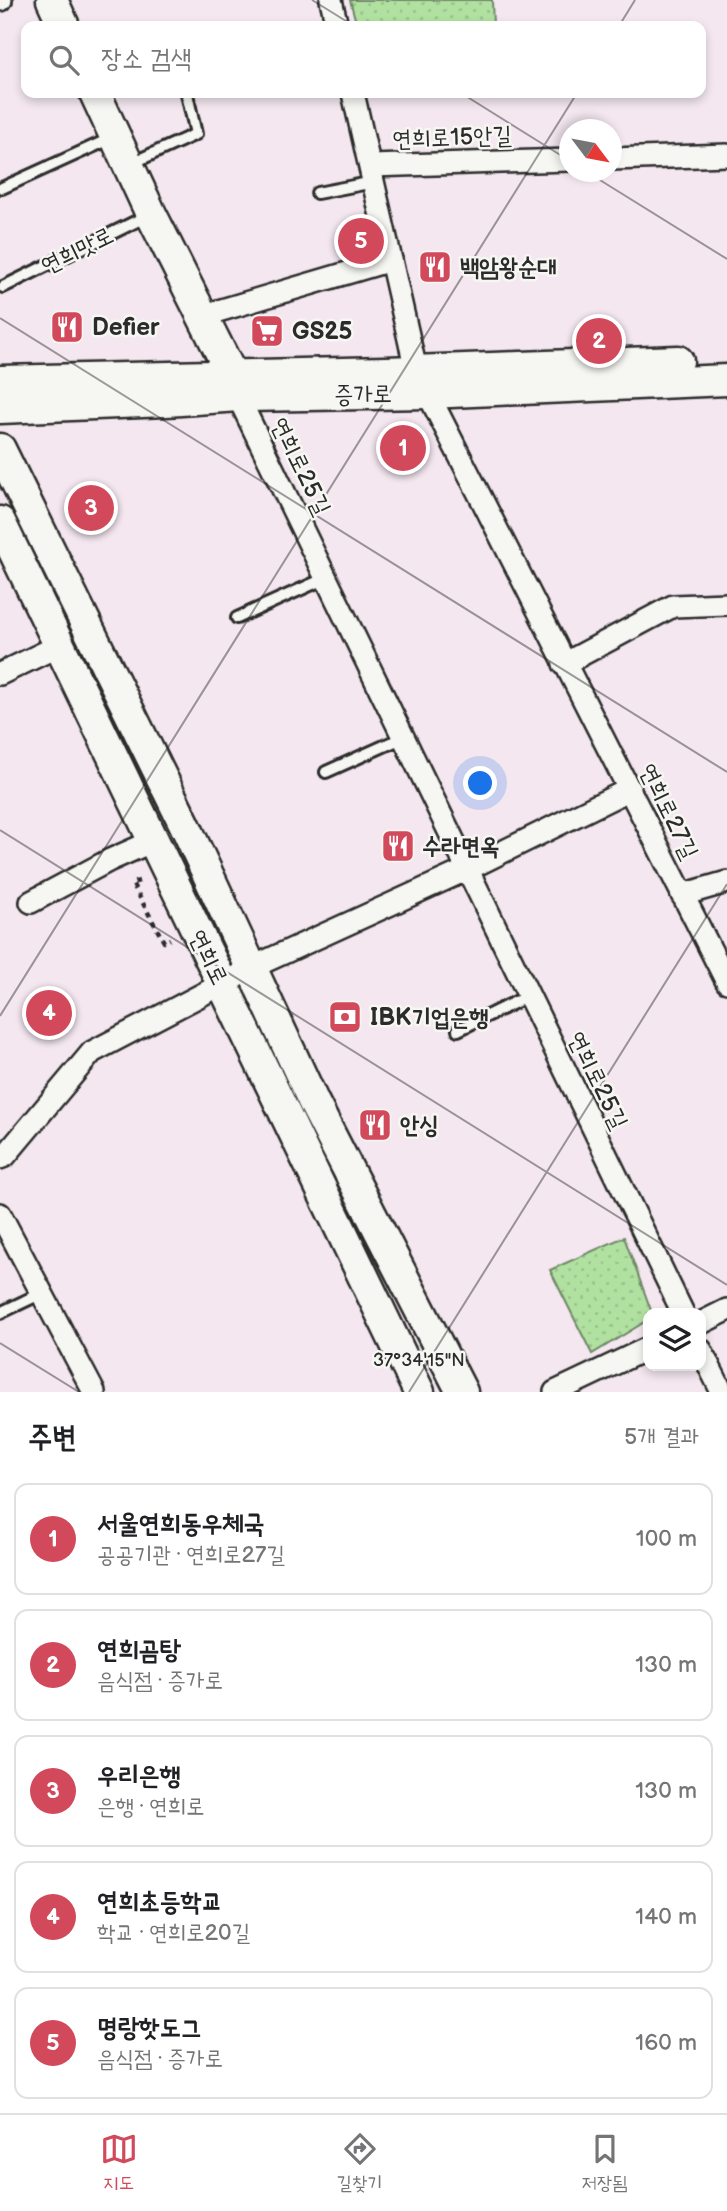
<!DOCTYPE html>
<html lang="ko">
<head>
<meta charset="utf-8">
<style>
  body { margin:0; font-family:"Balsamiq Sans","Poor Story",sans-serif; background:#f2f2f2; color:#202124 }
  .controls { position:absolute; right:21px; bottom:21px; display:grid; overflow:hidden; border-radius:14px; box-shadow:0 4px 10px #0003 }
  .controls button { width:63px; height:63px; display:grid; place-items:center; padding:0; border:0; border-bottom:2px solid #e0e0e0; background:#fff; color:#202124; font:35px sans-serif }
  .compass { position:absolute; left:559px; top:119px; width:63px; height:63px; border-radius:50%; background:#fff; box-shadow:0 4px 10px #0003; rotate:122deg }
  .you { position:absolute; left:481px; top:784px; width:24px; height:24px; margin:-18px; border:5px solid #fff; border-radius:50%; background:#1a73e8; box-shadow:0 0 0 10px #1a73e833 }
  .badge { display:grid; place-items:center; width:46px; height:46px; border-radius:50%; background:#d1495b; color:#fff; font-size:23px; font-weight:700 }
  .pin { position:absolute; translate:-50% -50%; border:4px solid #fff; box-shadow:0 2px 7px #0006 }
  .list { margin:0; padding:0; list-style:none }
  h2 { display:flex; justify-content:space-between; align-items:center; height:91px; margin:0; padding:0 28px; font-size:30px }
  h2 small { font-size:23px; font-weight:400; color:#757577 }
  .list li { display:grid; grid-template-columns:46px 1fr auto; gap:21px; align-items:center; box-sizing:border-box; height:112px; margin:0 14px 14px; padding:0 14px; border:2px solid #e0e0e0; border-radius:14px }
  .list b { display:block; font-size:26px; white-space:nowrap }
  .list p { margin:0; font-size:23px; white-space:nowrap; color:#757577 }
  .list em { font-size:23px; font-style:normal; color:#757577 }
  .icon { flex:none; width:38px; height:38px; fill:none; stroke:currentColor; stroke-width:2; stroke-linecap:round; stroke-linejoin:round }
  .map { position:relative; flex:none; width:727px; height:1392px; overflow:hidden }
  .search { position:absolute; background:#fff; box-shadow:0 4px 10px #0003; left:21px; right:21px; top:21px; height:77px; display:flex; align-items:center; gap:18px; box-sizing:border-box; padding:0 24px; border-radius:14px; color:#757577; font-size:26px }
  .sheet { height:721px; background:#fff }
  nav { display:flex; justify-content:space-around; align-items:center; box-sizing:border-box; height:98px; border-top:2px solid #e0e0e0; background:#fff; font-size:19px; color:#757577 }
  nav a { display:grid; justify-items:center; gap:4px }
  nav .on { color:#d1495b }
  .map>svg:first-child { display:block }
  .green { fill:url(#green-dots); stroke:#6e8666; stroke-width:2 }
  .lines { fill:none; stroke-linecap:round; stroke-linejoin:round }
  .lane-casing { stroke:#2b2b2b; stroke-width:16 }
  .street-casing { stroke:#2b2b2b; stroke-width:26 }
  .secondary-casing { stroke:#2b2b2b; stroke-width:35 }
  .path { stroke:#2b2b2b; stroke-width:4.5; stroke-dasharray:5 5; stroke-linecap:butt }
  .lane { stroke:#f6f6f2; stroke-width:10 }
  .street { stroke:#f6f6f2; stroke-width:21 }
  .secondary { stroke:#f6f6f2; stroke-width:30 }
  .ticks { fill:none; stroke:#2b2b2b; stroke-width:2; stroke-opacity:0.45 }
  .labels { text-anchor:middle; stroke-width:5; stroke-linejoin:round; paint-order:stroke }
  .street-label { font-size:24px; fill:#2b2b2b; stroke:#f6f6f2 }
  .poi-label { font-size:24px; font-weight:bold; fill:#2b2b2b; stroke:#f6f6f2; text-anchor:start }
  .ticks-label { font-size:18px; text-anchor:middle; fill:#2b2b2b; stroke:#f6f6f2; stroke-width:5; stroke-linejoin:round; paint-order:stroke }
</style>
</head>
<body>
<div class="map">
<svg width="727" height="1392" viewBox="0 0 727 1392">
  <defs>
    <pattern id="green-dots" width="8" height="8" patternUnits="userSpaceOnUse" patternTransform="scale(1.75)"><rect width="8" height="8" fill="#b1e1a1"/><path d="M2 2h.1M6 6h.1" fill="none" stroke="#98c18b" stroke-width="1.8" stroke-linecap="round"/></pattern>
  </defs>
  <rect width="100%" height="100%" fill="#f4e7f0"/>
  <filter id="ink" filterUnits="userSpaceOnUse"><feTurbulence type="fractalNoise" baseFrequency=".0143" numOctaves="2"/><feDisplacementMap in="SourceGraphic" scale="14" xChannelSelector="R" yChannelSelector="G"/><feConvolveMatrix kernelMatrix="1 2 1 2 8 2 1 2 1" color-interpolation-filters="sRGB"/></filter>
  <g filter="url(#ink)">
    <g class="green">
      <polygon points="350,0 492,0 493,26 357,26"/>
      <polygon points="624,1237 652,1313 648,1313 648,1320 592,1354 550,1270"/>
    </g>
    <g class="lines">
      <defs>
        <g id="lane">
          <polyline points="130,164 196,134 187,94"/>
          <polyline points="2,188 114,137"/>
          <polyline points="317,193 374,182"/>
          <polyline points="3,287 151,214"/>
          <polyline points="237,618 326,578"/>
          <polyline points="326,772 404,737"/>
          <polyline points="458,1030 528,996"/>
          <polyline points="0,1313 42,1293"/>
        </g>
        <g id="street">
          <polyline points="0,0 1,0"/>
          <polyline points="331,0 337,26"/>
          <polyline points="353,93 416,370 727,982"/>
          <polyline points="612,159 727,155"/>
          <polyline points="370,166 570,160"/>
          <polyline points="201,316 391,260"/>
          <polyline points="235,385 241,403 683,1313"/>
          <polyline points="564,664 673,606 727,604"/>
          <polyline points="0,674 58,646"/>
          <polyline points="682,895 727,882"/>
          <polyline points="31,902 110,860 153,841"/>
          <polyline points="0,1158 5,1156 92,1052 266,961 468,869 630,789"/>
          <polyline points="0,1214 94,1392"/>
          <polyline points="701,1323 727,1310"/>
          <polyline points="701,1350 722,1392"/>
          <polyline points="555,1392 648,1348"/>
        </g>
        <g id="secondary">
          <polyline points="52,0 64,26"/>
          <polyline points="95,93 151,214 232,375"/>
          <polyline points="0,381 386,372 678,361"/>
          <polyline points="0,408 166,401 239,396 428,393 727,380"/>
          <polyline points="0,449 185,825 314,1103 462,1392"/>
          <polyline points="0,522 419,1392"/>
        </g>
      </defs>
      <use href="#lane" class="lane-casing"/>
      <use href="#street" class="street-casing"/>
      <use href="#secondary" class="secondary-casing"/>
      <polyline class="path" points="139,881 132,883 164,942 170,939"/>
      <use href="#lane" class="lane"/>
      <use href="#street" class="street"/>
      <use href="#secondary" class="secondary"/>
    </g>
  </g>
  <path class="ticks" d="M 312,0 L 354,26M 619,26 L 635,0M 461,93 L 570,161M 587,172 L 727,259M 0,318 L 727,772M 0,830 L 727,1285M 0,1016 L 577,93M 0,1343 L 79,1392M 409,1392 L 727,884"/>
  <defs>
    <symbol id="restaurant-square" viewBox="-11 -11 22 22"><rect x="-9" y="-9" width="18" height="18" rx="4" fill="#d1495b" stroke="#f6f6f2"/><path d="M-5-6h1v4h1v-4h1v4h1v-4h1v5L-1.5 .5V6h-2V.5L-5-1ZM5-6V6H3V1.5H1.5Q1.5-4 5-6Z" fill="#fff"/></symbol>
    <symbol id="supermarket-square" viewBox="-11 -11 22 22"><rect x="-9" y="-9" width="18" height="18" rx="4" fill="#d1495b" stroke="#f6f6f2"/><path d="M-6-5.5h2.5l.6 2H6L4.5 2H-2.5L-4.4-4H-6ZM-1.5 3.2a1.3 1.3 0 1 0 .1 0ZM3 3.2a1.3 1.3 0 1 0 .1 0Z" fill="#fff"/></symbol>
    <symbol id="bank-square" viewBox="-11 -11 22 22"><rect x="-9" y="-9" width="18" height="18" rx="4" fill="#d1495b" stroke="#f6f6f2"/><path d="M-6-4H6V4H-6ZM0-2.3a2.3 2.3 0 1 0 0 4.6a2.3 2.3 0 1 0 0-4.6Z" fill="#fff"/></symbol>
  </defs>
  <g fill-rule="evenodd">
    <use href="#restaurant-square" x="416" y="248" width="38" height="38"/>
    <use href="#restaurant-square" x="48" y="308" width="38" height="38"/>
    <use href="#supermarket-square" x="248" y="312" width="38" height="38"/>
    <use href="#restaurant-square" x="379" y="827" width="38" height="38"/>
    <use href="#bank-square" x="326" y="998" width="38" height="38"/>
    <use href="#restaurant-square" x="356" y="1106" width="38" height="38"/>
  </g>
  <g class="labels">
    <g class="street-label">
      <text transform="translate(452 137) rotate(-2)" y="8">연희로15안길</text>
      <text transform="translate(77 250) rotate(-26)" y="8">연희맛로</text>
      <text transform="translate(363 394) rotate(-1)" y="8">증가로</text>
      <text transform="translate(301 466) rotate(64)" y="8">연희로25길</text>
      <text transform="translate(669 811) rotate(64)" y="8">연희로27길</text>
      <text transform="translate(209 957) rotate(64)" y="8">연희로</text>
      <text transform="translate(598 1080) rotate(64)" y="8">연희로25길</text>
    </g>
    <g class="poi-label">
      <text x="460" y="275">백암왕순대</text>
      <text x="92" y="335">Defier</text>
      <text x="292" y="339">GS25</text>
      <text x="422" y="854">수라면옥</text>
      <text x="370" y="1025">IBK기업은행</text>
      <text x="400" y="1133">안싱</text>
    </g>
  </g>
  <g class="ticks-label">
    <text x="419" y="1366">37°34'15"N</text>
  </g>
</svg>
<div class="controls">
<button><svg class="icon" aria-label="layers" viewBox="0 0 24 24"><path d="M12 4l9 5-9 5-9-5zM3 14l9 5 9-5"/></svg></button>
</div>
<svg class="compass" viewBox="-18 -18 36 36"><path d="M0-13l5 13h-10z" fill="#e53935"/><path d="M0 13l5-13h-10z" fill="#757577"/></svg>
<div class="you"></div>
<div class="pin badge" style="left:403px;top:448px">1</div>
<div class="pin badge" style="left:599px;top:341px">2</div>
<div class="pin badge" style="left:91px;top:508px">3</div>
<div class="pin badge" style="left:49px;top:1013px">4</div>
<div class="pin badge" style="left:361px;top:241px">5</div>
<div class="search"><svg class="icon" aria-label="search" viewBox="0 0 24 24"><circle cx="10" cy="10" r="6"/><path d="M15 15l6 6"/></svg>장소 검색</div>
</div>
<section class="sheet">
<h2>주변<small>5개 결과</small></h2>
<ul class="list">
<li><span class="badge">1</span><div><b>서울연희동우체국</b><p>공공기관 · 연희로27길</p></div><em>100 m</em></li>
<li><span class="badge">2</span><div><b>연희곰탕</b><p>음식점 · 증가로</p></div><em>130 m</em></li>
<li><span class="badge">3</span><div><b>우리은행</b><p>은행 · 연희로</p></div><em>130 m</em></li>
<li><span class="badge">4</span><div><b>연희초등학교</b><p>학교 · 연희로20길</p></div><em>140 m</em></li>
<li><span class="badge">5</span><div><b>명랑핫도그</b><p>음식점 · 증가로</p></div><em>160 m</em></li>
</ul>
</section>
<nav>
<a class="on"><svg class="icon" aria-label="map" viewBox="0 0 24 24"><path d="M3 6l6-2 6 2 6-2v14l-6 2-6-2-6 2zM9 4v14M15 6v14"/></svg>지도</a>
<a><svg class="icon" aria-label="directions" viewBox="0 0 24 24"><path d="M12 3l9 9-9 9-9-9zM9 14v-3h6M13 9l2 2-2 2"/></svg>길찾기</a>
<a><svg class="icon" aria-label="saved" viewBox="0 0 24 24"><path d="M7 4h10v16l-5-4-5 4z"/></svg>저장됨</a>
</nav>
</body>
</html>
